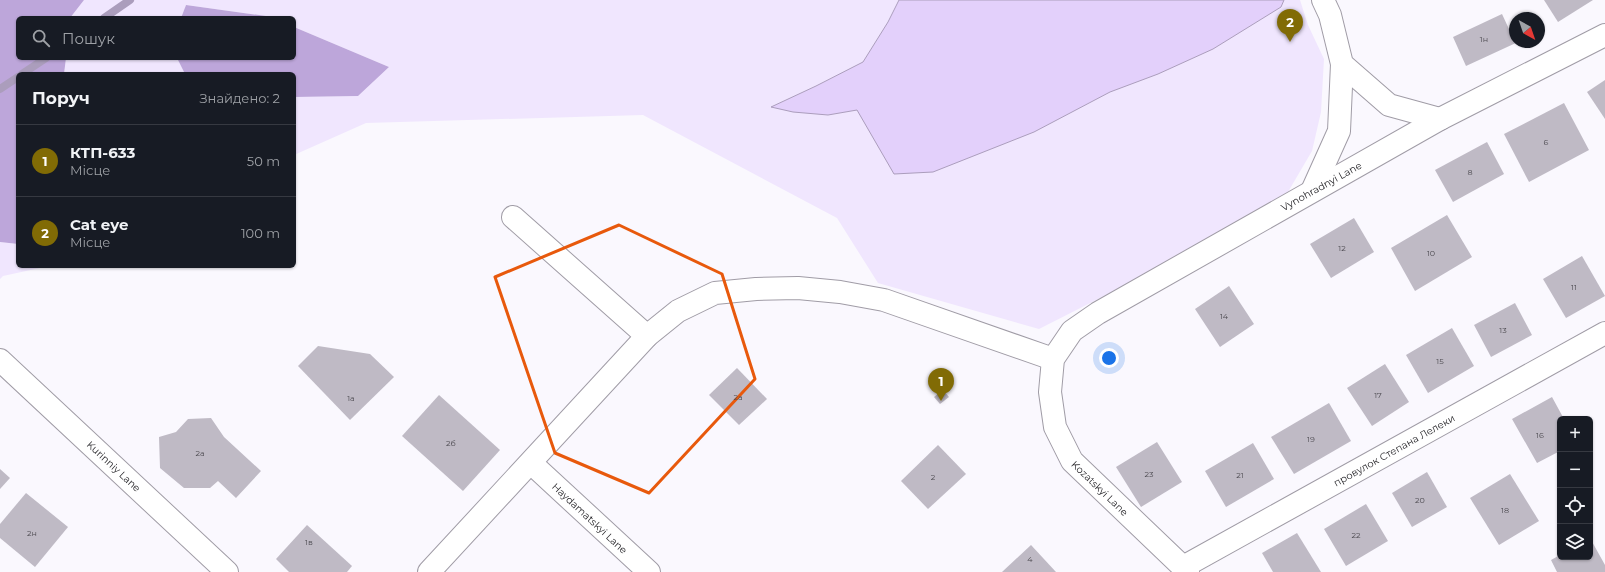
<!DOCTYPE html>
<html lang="uk">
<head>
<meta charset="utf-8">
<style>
  body { margin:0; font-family:Montserrat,sans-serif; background:#242831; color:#f1f3f6 }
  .controls { position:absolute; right:12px; bottom:12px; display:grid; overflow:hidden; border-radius:6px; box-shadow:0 1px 3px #0004 }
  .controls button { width:36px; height:36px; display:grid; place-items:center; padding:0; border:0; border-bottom:1px solid #363941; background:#171b24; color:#f1f3f6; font:20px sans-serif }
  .compass { position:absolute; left:1509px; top:12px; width:36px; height:36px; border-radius:50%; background:#171b24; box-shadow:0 1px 3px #0004; rotate:140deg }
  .you { position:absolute; left:1109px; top:358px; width:14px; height:14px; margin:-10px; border:3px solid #fff; border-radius:50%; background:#1a73e8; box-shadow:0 0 0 6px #1a73e833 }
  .badge { display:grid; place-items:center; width:26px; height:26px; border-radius:50%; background:#816b05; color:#fff; font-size:13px; font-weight:700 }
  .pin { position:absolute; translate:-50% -33px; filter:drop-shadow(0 1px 2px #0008) }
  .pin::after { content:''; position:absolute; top:21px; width:14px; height:12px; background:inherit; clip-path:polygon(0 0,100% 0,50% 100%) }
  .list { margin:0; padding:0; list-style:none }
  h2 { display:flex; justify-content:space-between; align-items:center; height:52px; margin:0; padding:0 16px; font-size:17px }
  h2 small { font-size:13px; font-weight:400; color:#9ea1a6 }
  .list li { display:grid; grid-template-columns:26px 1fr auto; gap:12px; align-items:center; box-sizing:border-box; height:72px; padding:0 16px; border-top:1px solid #363941 }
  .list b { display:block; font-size:15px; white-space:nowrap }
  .list p { margin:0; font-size:13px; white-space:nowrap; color:#9ea1a6 }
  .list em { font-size:13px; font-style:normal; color:#9ea1a6 }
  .icon { flex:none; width:22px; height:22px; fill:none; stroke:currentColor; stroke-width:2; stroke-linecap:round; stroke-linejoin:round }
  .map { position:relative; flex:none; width:1605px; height:572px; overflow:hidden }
  .search { position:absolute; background:#171b24; box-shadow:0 1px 3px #0004; left:16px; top:16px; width:280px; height:44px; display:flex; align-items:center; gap:10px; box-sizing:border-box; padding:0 14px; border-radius:6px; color:#9ea1a6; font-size:15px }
  .panel { position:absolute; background:#171b24; box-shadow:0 1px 3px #0004; left:16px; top:72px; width:280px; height:196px; border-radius:6px }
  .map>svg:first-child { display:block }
  .green { fill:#f0e6fe }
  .forest { fill:#bda6da }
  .water { fill:#e3d0fb; stroke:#ab9dbc }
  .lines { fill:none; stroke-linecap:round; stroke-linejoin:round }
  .stream { stroke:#ab9dbc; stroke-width:8 }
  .building { fill:#bfbac5 }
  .minor-casing { stroke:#a09ca6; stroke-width:24 }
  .minor { stroke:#fff; stroke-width:22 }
  .marked { fill:none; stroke:#e8590c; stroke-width:3; stroke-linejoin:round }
  .labels { text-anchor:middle; stroke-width:3.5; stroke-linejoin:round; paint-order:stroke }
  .number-label { font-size:8px; fill:#4d4b51 }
  .street-label { font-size:10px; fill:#27262a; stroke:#fff }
</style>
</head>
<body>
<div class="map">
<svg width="1605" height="572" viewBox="0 0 1605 572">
  <rect width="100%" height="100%" fill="#faf8fe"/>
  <g class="green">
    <polygon points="84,0 899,0 888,22 863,62 816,86 771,107 828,115 857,110 998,145 1034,132 1110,92 1158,74 1213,49 1281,7 1284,0 1300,0 1308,25 1324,59 1321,112 1312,151 1288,192 1171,262 1039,329 878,283 837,218 643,115 366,123 294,155 294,97 358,96 389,67 294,27 294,18 272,18 266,16 186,5 181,18 70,18"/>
    <polygon points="66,58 177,58 185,74 64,74"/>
    <polygon points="0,242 18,244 18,266 49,266 3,276 0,279"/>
  </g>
  <g class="forest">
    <polygon points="0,0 84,0 70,18 18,18 18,58 66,58 64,74 18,74 18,244 0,242"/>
    <polygon points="186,5 266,16 272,18 181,18"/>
    <polygon points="294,27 389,67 358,96 294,97 294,74 185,74 177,58 294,58"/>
  </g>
  <polygon class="water" points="899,0 1284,0 1281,7 1213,49 1158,74 1110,92 1034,132 933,172 894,174 857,110 828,115 793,112 771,107 816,86 863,62 888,22"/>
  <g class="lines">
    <g class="stream">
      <polyline points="104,18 130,0"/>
      <polyline points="22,74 46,58"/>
      <polyline points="0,89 18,77"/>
    </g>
  </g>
  <g class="building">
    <polygon points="1544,0 1593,0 1558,22"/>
    <polygon points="1502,14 1515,42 1518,42 1466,66 1453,37"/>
    <polygon points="1605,80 1605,119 1587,92"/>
    <polygon points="1564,103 1589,150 1529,182 1504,134"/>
    <polygon points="1487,142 1504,174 1453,202 1435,170"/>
    <polygon points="1447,215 1472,257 1415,291 1391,248"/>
    <polygon points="1354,218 1374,252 1331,278 1310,244"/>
    <polygon points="1582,256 1605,296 1566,318 1543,279"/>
    <polygon points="1229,286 1254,324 1220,347 1195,309"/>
    <polygon points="1515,303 1532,335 1491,357 1474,325"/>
    <polygon points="1452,328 1474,366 1428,393 1406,355"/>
    <polygon points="318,346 370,354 394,377 350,420 298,366"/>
    <polygon points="1385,364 1409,402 1372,426 1347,388"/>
    <polygon points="737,368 767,399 739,425 709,395"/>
    <polygon points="943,390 949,397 940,404 934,397"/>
    <polygon points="439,395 500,450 463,491 402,436"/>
    <polygon points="1552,397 1564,419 1560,419 1560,451 1537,463 1512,419"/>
    <polygon points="1329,403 1351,441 1294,474 1271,437"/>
    <polygon points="211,418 224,437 261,471 236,498 218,481 210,488 184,488 160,468 159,437 176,432 188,419"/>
    <polygon points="1157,442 1182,482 1141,507 1116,467"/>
    <polygon points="1253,443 1274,479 1226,507 1205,471"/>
    <polygon points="938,445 966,474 928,509 901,481"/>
    <polygon points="0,469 10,478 0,489"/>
    <polygon points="1427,472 1447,507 1412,527 1392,493"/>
    <polygon points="1510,474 1539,521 1499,545 1470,498"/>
    <polygon points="26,493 68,527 35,567 0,538 0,524"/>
    <polygon points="1366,504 1388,541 1346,566 1324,529"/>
    <polygon points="307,525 352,566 347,572 289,572 276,559"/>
    <polygon points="1297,533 1321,572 1273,572 1262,553"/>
    <polygon points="1590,538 1605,565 1605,572 1557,572 1551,560 1560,555 1560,557 1590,557"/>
    <polygon points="1031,545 1056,572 1002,572"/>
  </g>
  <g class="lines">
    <defs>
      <g id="minor">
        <polyline points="1323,0 1330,15 1342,64 1389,105 1440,119"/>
        <polyline points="1312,191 1339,131 1342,64"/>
        <polyline points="513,217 647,336"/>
        <polyline points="0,360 227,572"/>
        <polyline points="531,463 649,572"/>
        <polyline points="1183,567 1605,333"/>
        <polyline points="429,572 647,336 678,311 715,293 756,289 798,288 840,292 884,300 1053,359"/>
        <polyline points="1188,572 1072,461 1055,427 1050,392 1053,359 1072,331 1098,313 1440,119 1605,35"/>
      </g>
    </defs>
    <use href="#minor" class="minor-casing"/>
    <use href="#minor" class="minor"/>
  </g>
  <path class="marked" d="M 619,225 L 722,274 L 755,379 L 649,493 L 555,453 L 495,277 Z"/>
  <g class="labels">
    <g class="number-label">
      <text x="1484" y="42">1н</text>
      <text x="1546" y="145">6</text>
      <text x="1470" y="175">8</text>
      <text x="1342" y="251">12</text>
      <text x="1431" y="256">10</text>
      <text x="1574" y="290">11</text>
      <text x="1224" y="319">14</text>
      <text x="1503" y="333">13</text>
      <text x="1440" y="364">15</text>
      <text x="1378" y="398">17</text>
      <text x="738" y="400">2а</text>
      <text x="351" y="401">1а</text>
      <text x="1540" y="438">16</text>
      <text x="1311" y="442">19</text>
      <text x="451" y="446">2б</text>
      <text x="200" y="456">2а</text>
      <text x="1149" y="477">23</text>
      <text x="1240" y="478">21</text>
      <text x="933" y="480">2</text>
      <text x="1420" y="503">20</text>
      <text x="1505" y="513">18</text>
      <text x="32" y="536">2н</text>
      <text x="1356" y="538">22</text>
      <text x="309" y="545">1в</text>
      <text x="1030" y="562">4</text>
    </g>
    <g class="street-label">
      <text transform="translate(1321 186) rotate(-29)" y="4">Vynohradnyi Lane</text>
      <text transform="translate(1394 450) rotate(-29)" y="4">провулок Степана Лелеки</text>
      <text transform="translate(114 466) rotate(43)" y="4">Kurinniy Lane</text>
      <text transform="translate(1100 488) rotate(44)" y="4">Kozatskyi Lane</text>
      <text transform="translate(590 518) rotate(43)" y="4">Haydamatskyi Lane</text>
    </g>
  </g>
</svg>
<div class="controls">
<button>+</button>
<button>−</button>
<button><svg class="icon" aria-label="locate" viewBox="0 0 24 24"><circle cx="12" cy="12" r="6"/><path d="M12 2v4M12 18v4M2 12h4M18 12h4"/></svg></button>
<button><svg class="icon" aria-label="layers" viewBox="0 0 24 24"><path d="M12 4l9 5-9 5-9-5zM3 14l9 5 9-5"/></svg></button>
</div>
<svg class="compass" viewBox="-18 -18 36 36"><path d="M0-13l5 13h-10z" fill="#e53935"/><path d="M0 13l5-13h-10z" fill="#9ea1a6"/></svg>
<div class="you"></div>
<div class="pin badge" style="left:941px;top:401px">1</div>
<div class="pin badge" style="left:1290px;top:42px">2</div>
<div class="search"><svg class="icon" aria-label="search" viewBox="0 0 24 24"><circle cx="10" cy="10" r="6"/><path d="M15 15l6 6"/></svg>Пошук</div>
<section class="panel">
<h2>Поруч<small>Знайдено: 2</small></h2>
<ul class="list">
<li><span class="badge">1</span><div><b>КТП-633</b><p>Місце</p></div><em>50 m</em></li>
<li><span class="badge">2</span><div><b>Cat eye</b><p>Місце</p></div><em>100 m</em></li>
</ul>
</section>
</div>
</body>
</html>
